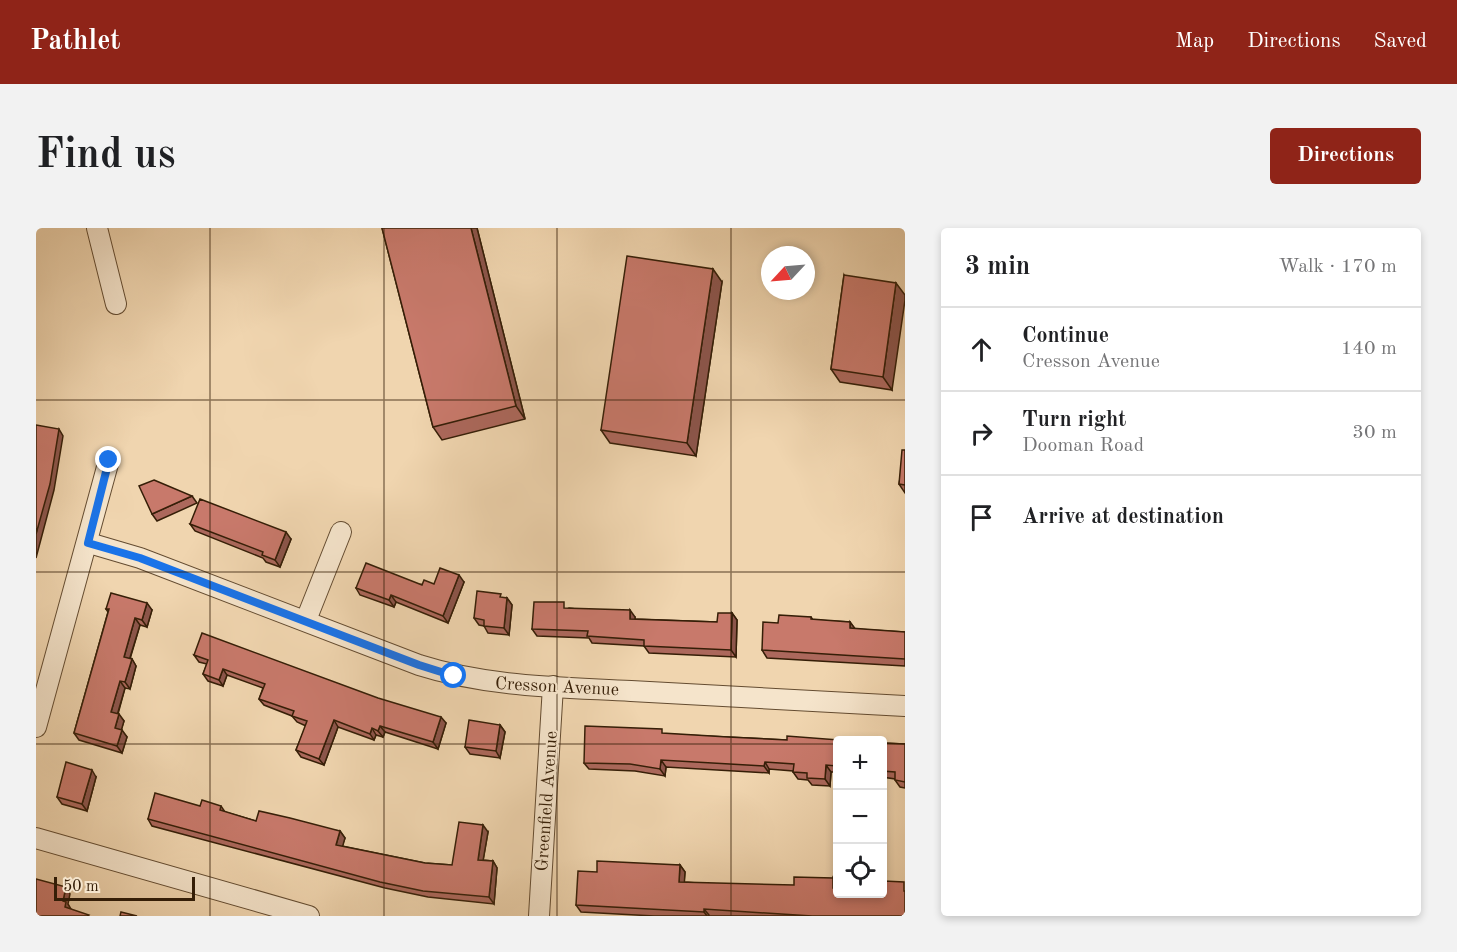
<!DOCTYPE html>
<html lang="en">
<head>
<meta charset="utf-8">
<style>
  body { margin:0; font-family:"Old Standard TT",serif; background:#f2f2f2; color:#202124 }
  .controls { position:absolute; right:18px; bottom:18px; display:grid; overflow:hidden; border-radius:6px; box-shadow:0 3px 9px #0003 }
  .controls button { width:54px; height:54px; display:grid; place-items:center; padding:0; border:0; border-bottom:2px solid #e0e0e0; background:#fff; color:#202124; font:30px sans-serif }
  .compass { position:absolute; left:725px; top:18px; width:54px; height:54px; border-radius:50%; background:#fff; box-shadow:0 3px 9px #0003; rotate:244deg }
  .scale { position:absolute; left:18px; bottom:15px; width:141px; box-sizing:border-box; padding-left:6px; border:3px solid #351e07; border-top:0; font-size:16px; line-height:21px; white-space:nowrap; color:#351e07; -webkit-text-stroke:4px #f5e4cb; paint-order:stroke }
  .stop { position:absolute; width:18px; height:18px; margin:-14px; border:4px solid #1a73e8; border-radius:50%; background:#fff }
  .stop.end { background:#1a73e8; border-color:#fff; box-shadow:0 2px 6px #0008 }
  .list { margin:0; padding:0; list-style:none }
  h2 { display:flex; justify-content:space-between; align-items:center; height:78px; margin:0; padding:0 24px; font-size:26px }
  h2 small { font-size:20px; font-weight:400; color:#757577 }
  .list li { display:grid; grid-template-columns:39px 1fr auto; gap:18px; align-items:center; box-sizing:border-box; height:84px; padding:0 24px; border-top:2px solid #e0e0e0 }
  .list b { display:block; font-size:22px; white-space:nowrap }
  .list p { margin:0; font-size:20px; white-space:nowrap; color:#757577 }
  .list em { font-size:20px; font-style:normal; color:#757577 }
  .icon { flex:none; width:33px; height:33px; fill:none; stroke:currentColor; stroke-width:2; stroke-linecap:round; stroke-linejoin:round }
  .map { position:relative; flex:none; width:869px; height:688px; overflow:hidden; border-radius:6px }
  header { display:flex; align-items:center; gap:36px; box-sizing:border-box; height:84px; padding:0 30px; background:#8f2418; color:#fff }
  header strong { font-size:28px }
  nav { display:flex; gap:33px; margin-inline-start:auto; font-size:21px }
  .intro { display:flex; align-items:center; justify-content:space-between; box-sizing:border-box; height:144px; padding:0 36px }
  h1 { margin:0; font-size:42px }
  .button { padding:15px 27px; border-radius:6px; background:#8f2418; color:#fff; font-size:21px; font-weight:700 }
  main { display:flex; gap:36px; padding:0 36px }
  aside { flex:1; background:#fff; border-radius:6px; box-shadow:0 3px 9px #0003 }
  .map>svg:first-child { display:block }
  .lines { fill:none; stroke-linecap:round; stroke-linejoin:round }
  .minor-casing { stroke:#644c31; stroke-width:22 }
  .minor { stroke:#f5e4cb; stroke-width:20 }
  .wall { fill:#ac685c; stroke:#351e07; stroke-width:1.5 }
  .shaded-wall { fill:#8c554b; stroke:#351e07; stroke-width:1.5 }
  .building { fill:#c8796b; stroke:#351e07; stroke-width:1.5 }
  .route { stroke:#1a73e8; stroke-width:8 }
  .grid { fill:none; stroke:#351e07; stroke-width:1.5; stroke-opacity:0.55 }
  .labels { text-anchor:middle; stroke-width:4.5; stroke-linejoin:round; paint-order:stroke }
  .street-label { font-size:18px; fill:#351e07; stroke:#f5e4cb }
</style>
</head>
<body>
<header>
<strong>Pathlet</strong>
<nav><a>Map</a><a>Directions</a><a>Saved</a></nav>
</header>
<div class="intro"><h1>Find us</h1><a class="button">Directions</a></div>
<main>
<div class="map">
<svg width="869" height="688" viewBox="0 0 869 688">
  <rect width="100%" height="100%" fill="#f0d5af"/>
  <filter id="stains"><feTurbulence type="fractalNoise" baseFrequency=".00333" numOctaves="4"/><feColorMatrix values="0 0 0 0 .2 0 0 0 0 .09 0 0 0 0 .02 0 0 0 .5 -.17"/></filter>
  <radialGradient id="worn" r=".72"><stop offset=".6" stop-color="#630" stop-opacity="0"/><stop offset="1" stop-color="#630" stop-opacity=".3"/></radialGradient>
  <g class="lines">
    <defs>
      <g id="minor">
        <polyline points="61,0 80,76"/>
        <path d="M 53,315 L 104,330 L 383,437 C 452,459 523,459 595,463 C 687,468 778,473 869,478"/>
        <polyline points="270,392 305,304"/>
        <polyline points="0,499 73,232"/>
        <polyline points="0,610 273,688"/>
        <polyline points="503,688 517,458"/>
      </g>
    </defs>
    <use href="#minor" class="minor-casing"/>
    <use href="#minor" class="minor"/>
  </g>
  <g class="wall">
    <polygon points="346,0 441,0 489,191 406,212 397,199"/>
    <polygon points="808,47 856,162 804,154 795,141"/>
    <polygon points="686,54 660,228 574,215 565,202"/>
    <polygon points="869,222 869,265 863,256"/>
    <polygon points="156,268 161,275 121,293 116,286"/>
    <polygon points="154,296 255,311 244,339 230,334 227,330 159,303"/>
    <polygon points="428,354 412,395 360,374 358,379 324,367 320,360"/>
    <polygon points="468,370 471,370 476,377 473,407 452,405 448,398 443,397 438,390"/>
    <polygon points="533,380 599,389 599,391 681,394 696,385 701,392 700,429 613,425 608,418 556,415 553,410 501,408 496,401"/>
    <polygon points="70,381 116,382 111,399 104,397 94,431 96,431 100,438 94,461 89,460 82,486 88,493 85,502 91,509 86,525 43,512 38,505 72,384"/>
    <polygon points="775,389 777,392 814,394 819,401 869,404 869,438 731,430 726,422 742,395"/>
    <polygon points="158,427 410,495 402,521 349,504 347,509 340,507 338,512 302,499 288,537 265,529 260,522 270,498 261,494 256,488 228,477 223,471 227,460 191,447 187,458 172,453 167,446 171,436 163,434"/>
    <polygon points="464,497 469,504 464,530 434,526 429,519"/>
    <polygon points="629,506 751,512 801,513 801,544 795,544 794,558 776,557 772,552 762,551 757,544 757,543 733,541 733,545 630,539 629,548 599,543 553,541 548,535"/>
    <polygon points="846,515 869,516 869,560 864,559 859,552 859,551 846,549"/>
    <polygon points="60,549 51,583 26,576 21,569"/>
    <polygon points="164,578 185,578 189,584 220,593 304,603 309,610 306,618 389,635 416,637 452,604 447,632 457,633 461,640 458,676 392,669 349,660 116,598 112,591"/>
    <polygon points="644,637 649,644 648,654 809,666 811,668 869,688 618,688 545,684 540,677 561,644"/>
  </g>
  <g class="shaded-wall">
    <polygon points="435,0 441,0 489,191 480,178"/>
    <polygon points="677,41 686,54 660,228 651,215"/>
    <polygon points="860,55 869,67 869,72 856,162 847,149"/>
    <polygon points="23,201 27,208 18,262 0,330 0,306"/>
    <polygon points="250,304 255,311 244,339 239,332"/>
    <polygon points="423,347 428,354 412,395 407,388"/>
    <polygon points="355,367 360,374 358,379 353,372"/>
    <polygon points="471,370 476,377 473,407 468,400"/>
    <polygon points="111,375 116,382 111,399 106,392"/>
    <polygon points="594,382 599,389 599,398 594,391"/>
    <polygon points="696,385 701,392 700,429 695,422"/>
    <polygon points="99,390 104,397 92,436 88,429"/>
    <polygon points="814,394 820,402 814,400"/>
    <polygon points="96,431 100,438 94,461 89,454"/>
    <polygon points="187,441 191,447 187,458 183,452"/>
    <polygon points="84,453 89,460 80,491 75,484"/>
    <polygon points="83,486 88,493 84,507 79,500"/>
    <polygon points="405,489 410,495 402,521 397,514"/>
    <polygon points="298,492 302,499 288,537 283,531"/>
    <polygon points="464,497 469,504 464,530 460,523"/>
    <polygon points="344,498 349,504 347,509 342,503"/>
    <polygon points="336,500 340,507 338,512 334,506"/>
    <polygon points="86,502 91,509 86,525 81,518"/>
    <polygon points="625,532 630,539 629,548 624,541"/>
    <polygon points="729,534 733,541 733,545 728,538"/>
    <polygon points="790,537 795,544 794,558 789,551"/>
    <polygon points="56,542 60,549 51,583 46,576"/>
    <polygon points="447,597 452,604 446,639 442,632"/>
    <polygon points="304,603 309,610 305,624 300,617"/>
    <polygon points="457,633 461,640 458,676 453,669"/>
    <polygon points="644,637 649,644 648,661 643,654"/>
    <polygon points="797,650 801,657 801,667 797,660"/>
    <polygon points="30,659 34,666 32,676 35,681 33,686 29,679 27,673"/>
    <polygon points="668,681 673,687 673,688 671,688 668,684"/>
  </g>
  <g class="building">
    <polygon points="346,0 435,0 480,178 397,199"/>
    <polygon points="591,28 677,41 651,215 565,202"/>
    <polygon points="808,47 860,55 847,149 795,141"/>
    <polygon points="0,197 23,201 14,256 0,306"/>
    <polygon points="866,222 869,222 869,257 863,256"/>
    <polygon points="118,252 156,268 116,286 103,258"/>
    <polygon points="164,271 250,304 239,332 226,327 227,324 154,296"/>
    <polygon points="330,335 386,357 388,352 398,356 404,340 423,347 407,388 355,367 353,372 320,360"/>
    <polygon points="441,363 465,366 464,369 471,370 468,400 448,398 448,392 438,390"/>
    <polygon points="75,365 111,375 106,392 99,390 88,429 96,431 89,454 84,453 75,484 83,486 79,500 86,502 81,518 38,505 73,381 70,381"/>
    <polygon points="498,374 528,374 528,380 594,382 594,391 681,394 682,385 696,385 695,422 608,418 608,412 551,408 552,403 496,401"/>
    <polygon points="743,387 775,389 775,391 814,394 814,400 869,404 869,431 726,422 727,394 742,395"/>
    <polygon points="166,405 342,470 405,489 397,514 344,498 342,503 336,500 334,506 298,492 283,531 260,522 271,493 256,488 258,483 223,471 229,456 187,441 183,452 167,446 172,432 158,427"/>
    <polygon points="433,492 464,497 460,523 429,519"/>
    <polygon points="549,498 626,501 626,505 692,509 751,512 751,508 816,513 801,513 801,538 790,537 789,551 771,550 771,545 757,544 758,536 729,534 728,538 625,532 624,541 594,536 548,535"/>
    <polygon points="846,515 869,516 869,554 859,552 859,544 846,543"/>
    <polygon points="30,534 56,542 46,576 21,569"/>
    <polygon points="119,565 164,578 166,572 185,578 184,582 220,593 223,583 254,590 304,603 300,617 389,635 416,637 423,594 447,597 442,632 457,633 453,669 387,663 344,654 112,591"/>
    <polygon points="561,633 644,637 643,654 758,657 758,649 797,650 797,660 801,660 801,666 806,666 806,668 843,668 843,666 846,666 848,653 868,654 868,663 869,663 869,688 776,688 668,681 668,684 540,677 542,643 561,644"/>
    <polygon points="0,651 30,659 27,673 30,674 29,679 53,687 52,688 0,688"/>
    <polygon points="85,684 101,688 84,688"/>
  </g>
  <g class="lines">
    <polyline class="route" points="73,232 52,315 104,330 383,437 418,448"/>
  </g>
  <path class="grid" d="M 174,0 L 174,688M 348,0 L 348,688M 521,0 L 521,688M 695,0 L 695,688M 0,172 L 869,172M 0,344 L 869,344M 0,516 L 802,516M 846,516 L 869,516"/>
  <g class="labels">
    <g class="street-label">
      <text transform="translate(521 458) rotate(3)" y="6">Cresson Avenue</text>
      <text transform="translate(510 573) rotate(-86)" y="6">Greenfield Avenue</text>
    </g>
  </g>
  <rect width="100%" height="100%" filter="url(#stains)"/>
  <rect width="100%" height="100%" fill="url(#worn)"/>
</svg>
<div class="controls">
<button>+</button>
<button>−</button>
<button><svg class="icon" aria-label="locate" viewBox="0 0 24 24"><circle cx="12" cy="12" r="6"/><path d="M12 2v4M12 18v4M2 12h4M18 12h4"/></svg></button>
</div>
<svg class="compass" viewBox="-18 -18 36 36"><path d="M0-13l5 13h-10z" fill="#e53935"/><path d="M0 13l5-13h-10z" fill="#757577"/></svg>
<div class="scale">50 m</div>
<div class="stop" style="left:418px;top:448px"></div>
<div class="stop end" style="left:73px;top:232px"></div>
</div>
<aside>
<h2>3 min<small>Walk · 170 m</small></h2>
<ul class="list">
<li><svg class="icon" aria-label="ahead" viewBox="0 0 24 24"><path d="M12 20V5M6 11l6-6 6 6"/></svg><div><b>Continue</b><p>Cresson Avenue</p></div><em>140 m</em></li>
<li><svg class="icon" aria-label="right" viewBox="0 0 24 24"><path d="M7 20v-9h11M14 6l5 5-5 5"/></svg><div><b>Turn right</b><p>Dooman Road</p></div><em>30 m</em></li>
<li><svg class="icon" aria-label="arrive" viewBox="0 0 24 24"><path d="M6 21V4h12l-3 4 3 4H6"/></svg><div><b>Arrive at destination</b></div></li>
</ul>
</aside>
</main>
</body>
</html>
